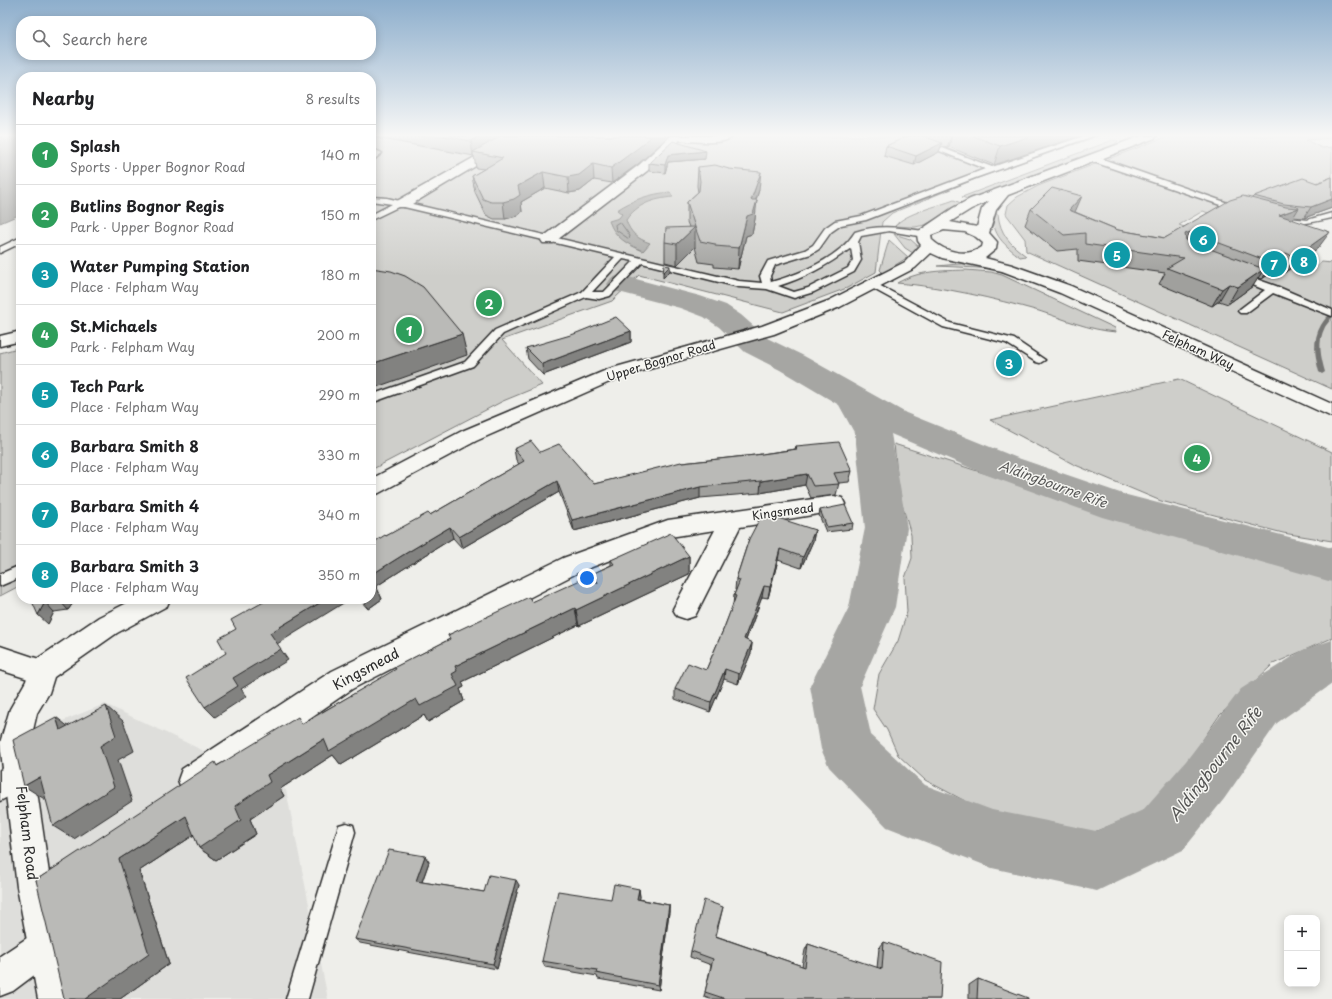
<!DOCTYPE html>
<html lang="en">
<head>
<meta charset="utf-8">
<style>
  body { margin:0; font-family:"Playpen Sans",sans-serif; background:#f6f6f6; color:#202124 }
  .controls { position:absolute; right:12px; bottom:12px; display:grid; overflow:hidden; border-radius:8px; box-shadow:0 2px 10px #0003 }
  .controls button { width:36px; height:36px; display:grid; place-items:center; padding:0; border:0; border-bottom:1px solid #e0e0e0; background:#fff; color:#202124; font:20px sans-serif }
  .you { position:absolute; left:587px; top:578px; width:14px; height:14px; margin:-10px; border:3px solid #fff; border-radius:50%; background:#1a73e8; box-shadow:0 0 0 6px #1a73e833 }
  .badge { display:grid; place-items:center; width:26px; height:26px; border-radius:50%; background:#d93025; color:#fff; font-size:13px; font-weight:700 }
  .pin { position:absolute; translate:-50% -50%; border:2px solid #fff; box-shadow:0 1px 4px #0006 }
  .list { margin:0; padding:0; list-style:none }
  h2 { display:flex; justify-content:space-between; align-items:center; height:52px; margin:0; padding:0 16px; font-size:17px }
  h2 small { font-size:13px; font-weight:400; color:#757577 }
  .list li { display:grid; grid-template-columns:26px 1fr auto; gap:12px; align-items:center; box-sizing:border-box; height:60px; padding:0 16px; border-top:1px solid #e0e0e0 }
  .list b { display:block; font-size:15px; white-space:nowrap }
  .list p { margin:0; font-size:13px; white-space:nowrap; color:#757577 }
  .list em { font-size:13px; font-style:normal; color:#757577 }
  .icon { flex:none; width:22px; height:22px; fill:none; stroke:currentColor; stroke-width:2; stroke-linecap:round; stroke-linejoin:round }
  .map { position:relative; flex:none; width:1332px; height:999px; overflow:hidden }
  .search { position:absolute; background:#fff; box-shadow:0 2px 10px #0003; left:16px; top:16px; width:360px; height:44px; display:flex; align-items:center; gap:10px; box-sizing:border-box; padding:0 14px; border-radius:16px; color:#757577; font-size:15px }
  .panel { position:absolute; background:#fff; box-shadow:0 2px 10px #0003; left:16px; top:72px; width:360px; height:532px; border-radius:16px }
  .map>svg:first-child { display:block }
  .built { fill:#dededb }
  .green { fill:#cececa; stroke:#7c7c7a }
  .water { fill:#a6a6a3; stroke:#757573 }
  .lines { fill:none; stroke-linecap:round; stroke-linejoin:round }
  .shore { stroke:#5c5c5b; stroke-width:1 }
  .stream { fill:#757573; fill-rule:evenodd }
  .river { fill:#a6a6a3; fill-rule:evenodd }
  .lane-casing { stroke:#2b2b2b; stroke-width:3 }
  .street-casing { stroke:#2b2b2b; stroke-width:3 }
  .secondary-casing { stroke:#2b2b2b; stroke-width:3 }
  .lane { fill:#f6f6f2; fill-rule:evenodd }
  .street { fill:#f6f6f2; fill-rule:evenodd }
  .secondary { fill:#f6f6f2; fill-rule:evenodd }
  .wall { fill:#a0a09d; stroke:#2b2b2b }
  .shaded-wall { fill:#828280; stroke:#2b2b2b }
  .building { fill:#babab7; stroke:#2b2b2b }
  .labels { text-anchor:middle; stroke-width:3; stroke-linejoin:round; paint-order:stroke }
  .street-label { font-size:12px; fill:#2b2b2b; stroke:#f6f6f2 }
  .water-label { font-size:13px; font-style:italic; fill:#565655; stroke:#f6f6f2 }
  .near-street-label { font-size:14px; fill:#2b2b2b; stroke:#f6f6f2 }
  .near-water-label { font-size:16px; font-style:italic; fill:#565655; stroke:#f6f6f2 }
</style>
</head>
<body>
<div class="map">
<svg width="1332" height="999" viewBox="0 0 1332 999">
  <rect width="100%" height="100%" fill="#eeeeea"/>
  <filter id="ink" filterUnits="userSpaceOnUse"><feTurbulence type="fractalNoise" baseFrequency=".025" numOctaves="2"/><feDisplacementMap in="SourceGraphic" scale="8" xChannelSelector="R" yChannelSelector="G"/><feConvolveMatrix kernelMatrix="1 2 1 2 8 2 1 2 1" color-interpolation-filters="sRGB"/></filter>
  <g filter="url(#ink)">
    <polygon class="built" points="105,704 286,790 328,999 0,999 0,746"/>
    <g class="green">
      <polygon points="371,136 1098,136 978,178 892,213 882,222 876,272 847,288 783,312 639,275 612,301 502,340 542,385 503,401 371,470"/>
      <polygon points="1168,136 1332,136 1332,138 1306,140 1322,148 1332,147 1332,179 1216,216 1203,211 1179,225 1195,231 1255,262 1284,273 1294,266 1311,270 1322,262 1332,263 1332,389 1026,251 1025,239 1006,214 1008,205 1017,197 1038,186"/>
      <polygon points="1113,140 1118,141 1114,145 970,200 962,197"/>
      <path d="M 954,200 L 963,204 L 925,225 L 915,227 L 895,226 C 905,213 939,206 954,200 Z"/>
      <path d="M 994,214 L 998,214 C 1000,234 1010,244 1026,256 L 1020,257 C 1005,245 991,235 994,214 Z"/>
      <polygon points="894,234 910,239 918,246 913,253 905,248"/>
      <polygon points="889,240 908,257 883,273 880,270"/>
      <polygon points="969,263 999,269 937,266"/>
      <path d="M 966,270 L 991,272 L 1002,275 L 1115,328 L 1116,332 C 1089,330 1064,319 1039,311 C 992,298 945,287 897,283 C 920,270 941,271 966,270 Z"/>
      <polygon points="21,347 21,585 0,596 0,353"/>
      <polygon points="1179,379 1332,452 1332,541 1283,533 1161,501 1073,464 990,420"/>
      <polygon points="894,444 1107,513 1332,577 1332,638 1273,664 1219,716 1178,776 1143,812 1072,841 1005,819 969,803 925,780 898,755 887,730 873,709 879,674 898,641 907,612 905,578 912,558 911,535 899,494"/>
    </g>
    <g class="water">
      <polygon points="0,136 21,136 21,214 0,223"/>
      <path d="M 670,192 L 673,197 C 653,199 637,204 626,220 C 630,233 638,239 650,243 L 643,251 C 627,244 615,238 609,221 L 619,218 L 622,214 L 617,210 C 634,199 650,194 670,192 Z"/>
    </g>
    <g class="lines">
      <polygon class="shore" points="620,222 630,236 629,239 616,230 615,225"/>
      <path class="stream" d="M 1332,313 C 1332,320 1328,322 1325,327 C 1317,342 1321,357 1325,372 L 1322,374 L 1319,372 C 1315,356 1312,340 1321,325 C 1324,320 1327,316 1332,313 Z"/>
      <polygon class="river" points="621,275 700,296 726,305 741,315 767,338 804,356 906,413 1015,457 1123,494 1332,548 1332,582 1102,517 987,475 891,434 907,528 895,607 860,686 871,735 925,785 992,810 1096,831 1143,810 1186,761 1241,689 1303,650 1332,640 1332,684 1277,723 1224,799 1183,850 1097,891 992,868 887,827 829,767 821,749 810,686 849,607 865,528 855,434 839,405 780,370 745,352 719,327 704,317 680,308 611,290 607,284 611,278"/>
      <defs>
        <g id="lane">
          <path d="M 902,136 L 911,136 L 992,167 L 1084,136 L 1093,136 L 975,178 L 866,220 L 841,225 L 831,232 L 819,249 L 811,254 L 775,265 L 770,276 L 771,282 C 800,274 839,258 855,232 C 878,224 901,228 924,231 L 928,234 L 924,237 L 889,231 L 861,236 L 858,242 L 861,260 L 854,272 L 814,292 L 794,298 L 767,289 L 739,287 L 642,263 L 610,296 L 599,299 L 586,297 L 503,334 L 473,366 L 371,403 L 371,395 L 465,362 L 495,330 L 582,292 L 615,257 L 400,206 L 371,220 L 371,215 L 392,204 L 371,201 L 371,197 L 387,198 L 739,281 L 762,283 L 760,276 L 768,261 L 805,250 L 813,245 L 825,228 L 835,221 L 861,216 L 985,169 ZM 851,248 L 853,260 L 848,268 L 808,288 L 794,292 L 778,286 C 805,278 828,265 851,248 ZM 623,259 L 634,261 L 604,292 L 592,292 Z"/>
          <polygon points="371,148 382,153 371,162 371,156 374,154 371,152"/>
          <polygon points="1088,156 1094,156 1245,209 1238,211 1088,160"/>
          <path d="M 1332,213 L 1332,218 C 1318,221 1287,229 1275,219 L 1279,217 L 1307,220 Z"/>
          <polygon points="21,237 21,243 0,253 0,247"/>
          <polygon points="1239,273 1276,286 1332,310 1332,316 1273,293 1246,313 1240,313 1238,311 1240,309 1265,290 1236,278 1234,276"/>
          <polygon points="873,282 950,323 1014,339 1045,360 1040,363 1036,362 1006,343 943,327 870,287 868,285"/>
          <polygon points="21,565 21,577 0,586 0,574"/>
          <polygon points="346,823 353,825 355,832 308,999 286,999 337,832 339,825"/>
        </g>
        <g id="street">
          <polygon points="512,136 526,136 407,207 397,207 395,204 397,201"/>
          <path d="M 671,136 L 733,136 C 725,146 691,141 680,140 L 647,171 L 553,243 L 543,243 L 541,240 L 543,237 L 639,165 Z"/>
          <polygon points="21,331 21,341 0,346 0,336"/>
          <polygon points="834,496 842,498 845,504 842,510 740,527 695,616 686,619 677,616 673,609 715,530 670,537 579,572 352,689 204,791 193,795 182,791 178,780 182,769 332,671 563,558 668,520"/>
          <polygon points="0,646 51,663 55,671 51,679 41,683 0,670"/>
          <polygon points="20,760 31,765 35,775 31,785 0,801 0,770"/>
          <polygon points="45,928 57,934 63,946 57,958 13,991 0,996 0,956 33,934"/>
        </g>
        <g id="secondary">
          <path d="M 1141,136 L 1157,136 L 1155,138 L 1008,195 L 996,210 L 989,233 L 997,242 L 996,249 L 985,258 L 1012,265 L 1071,286 L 1332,404 L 1332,417 L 1060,293 L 1002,271 L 942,258 L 931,253 L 915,268 L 840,307 L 774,334 L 621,377 L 476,441 L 379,493 L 371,496 L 371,479 L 462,431 L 609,369 L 762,326 L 828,301 L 905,262 L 921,245 L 918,241 L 917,234 L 919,231 L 953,208 L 970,199 ZM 989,201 L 982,209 L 977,227 L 950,222 L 971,209 ZM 944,230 L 965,232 L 976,237 L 983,243 L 982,247 C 967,258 945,252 932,240 L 931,235 Z"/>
          <polygon points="135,599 170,599 167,606 117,633 54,677 49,693 37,713 30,743 51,887 74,999 38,999 17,887 0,743 10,709 26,681 31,663 99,617"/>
        </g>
      </defs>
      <use href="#lane" class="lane-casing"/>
      <use href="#street" class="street-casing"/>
      <use href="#secondary" class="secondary-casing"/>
      <use href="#lane" class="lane"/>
      <use href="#street" class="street"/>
      <use href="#secondary" class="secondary"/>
    </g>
    <g class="wall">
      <polygon points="371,136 669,136 638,164 612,183 594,180 580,191 569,193 545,188 521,202 522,212 517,216 505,219 494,219 486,215 475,192 472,176 484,169 476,168 474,156 371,137"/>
      <polygon points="908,136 1079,136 994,165 949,147 947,148 941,146 939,152 914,165 884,156 886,146"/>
      <polygon points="705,159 668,162 665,173 649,171 649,163"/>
      <polygon points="698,167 759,190 756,200 755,219 752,234 746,236 738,269 714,267 714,264 699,262 695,247 677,265 665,262 665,242 689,227 687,222 687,202 698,192 697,186"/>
      <polygon points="1332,177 1332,208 1304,218 1293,217 1292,220 1318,248 1284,273 1275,270 1262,279 1258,278 1253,286 1228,304 1219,301 1212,306 1159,284 1165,273 1078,261 1078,249 1057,251 1025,225 1031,209 1075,212 1118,230 1165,238 1252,198 1254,196 1317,183"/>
      <polygon points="631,331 631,342 543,375 528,359 526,348"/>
      <polygon points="796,446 852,471 849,482 839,483 836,495 811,498 805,485 760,493 700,498 574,531 559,492 462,548 453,538 408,566 375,587 377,588 382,599 368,609 359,599 371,599 386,536 430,515 519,464 516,460 514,449 540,452 594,484 682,463 755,455 795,449"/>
      <polygon points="820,510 853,523 852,529 826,532 819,515"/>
      <polygon points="815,530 813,541 801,568 778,560 768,598 762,597 746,640 752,643 751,653 738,684 724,679 710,712 675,699 675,689 706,670 724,628 733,605 734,595 736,590 735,590 736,579 749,539"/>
      <polygon points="689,556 689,574 579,626 578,625 462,682 464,687 460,689 464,701 428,722 424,715 341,765 333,755 280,789 284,796 250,819 256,834 216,860 199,848 194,835 139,871 169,964 120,999 85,999 36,880 218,765 303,723 450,639 448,635 532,602 595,581 594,573 611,565 611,560"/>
      <polygon points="31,599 76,599 68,610 54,612 48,624"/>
      <polygon points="425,856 429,862 422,882 484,892 519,885 497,969 360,943 355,939"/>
      <polygon points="639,889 640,897 639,899 669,905 669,912 659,990 598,979 597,976 545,967 542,961 611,899"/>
      <polygon points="723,907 716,936 802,966 805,950 808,944 877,968 879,948 884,942 940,999 710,999 704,997 711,965 690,957 691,951"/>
      <polygon points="978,979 1028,999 969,999 969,985"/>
    </g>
    <g class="shaded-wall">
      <polygon points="480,136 509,136 473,152 473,156 471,141"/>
      <polygon points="652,136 669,136 638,164 612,183 611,168"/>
      <polygon points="951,136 952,136 949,147 947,148"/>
      <polygon points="1031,136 1079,136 994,165 1000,146"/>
      <polygon points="942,143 939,152 914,165 916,156"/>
      <polygon points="706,151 705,159 668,162 665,173 665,165 668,155"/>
      <polygon points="593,164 594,180 580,191 569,193 568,177"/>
      <polygon points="543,172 545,188 521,202 522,212 517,216 505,219 503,202 518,186"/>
      <polygon points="761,172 759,190 751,215 757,200 755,219 752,234 746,236 738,269 739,248 751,200"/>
      <polygon points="1082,196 1075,212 1062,225 1069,210"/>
      <polygon points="1332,199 1332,208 1304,218 1311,207"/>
      <polygon points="1299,208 1289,224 1279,215"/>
      <polygon points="695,227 695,247 677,265 677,244"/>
      <polygon points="1190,232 1182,249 1185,234"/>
      <polygon points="1330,232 1318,248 1284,273 1295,257"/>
      <polygon points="1286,253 1275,270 1262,279 1273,263"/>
      <polygon points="670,266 670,271 663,278 663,273"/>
      <polygon points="1264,269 1253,286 1228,304 1238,287"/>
      <polygon points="1229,284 1219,301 1212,306 1222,289"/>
      <polygon points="631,331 631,342 543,375 542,364"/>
      <polygon points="462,334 467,355 371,389 371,364"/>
      <polygon points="807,474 805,485 760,493 761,481"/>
      <polygon points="557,481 559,492 462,548 459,537"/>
      <polygon points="700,487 700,498 574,531 572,520"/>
      <polygon points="450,527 453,538 408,566 372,589 371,586 371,575 403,555"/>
      <polygon points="815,530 813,541 801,568 803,557"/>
      <polygon points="780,549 778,560 768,598 770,587"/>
      <polygon points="689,556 689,574 579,626 576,610"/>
      <polygon points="764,586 762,597 742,650 744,639"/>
      <polygon points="377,588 382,599 368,609 363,599 371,599 371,592"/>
      <polygon points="60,599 76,599 68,610 59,600"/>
      <polygon points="326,599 350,599 277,644 288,660 241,689 247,696 215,717 205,707 233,678 270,633"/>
      <polygon points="45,602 54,612 48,624 38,615"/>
      <polygon points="575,608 578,625 462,682 464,687 460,689 464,701 428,722 424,715 341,765 333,755 280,789 284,796 250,819 256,834 216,860 199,848 235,806 267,775 324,739 416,699 452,674 455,666"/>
      <polygon points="752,643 751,653 738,684 739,674"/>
      <polygon points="725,669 724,679 710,712 711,702"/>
      <polygon points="106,706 123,721 134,751 118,760 132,801 74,839 53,826 100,746"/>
      <polygon points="56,717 75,732 60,730"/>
      <polygon points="40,777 61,791 46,800 24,786"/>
      <polygon points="186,816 203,829 139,871 169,964 120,999 85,999 119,859"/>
      <polygon points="425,856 429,862 420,887 416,881"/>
      <polygon points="516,880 519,885 497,969 493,964"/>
      <polygon points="639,889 640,897 638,907 637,899"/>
      <polygon points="669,905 669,912 659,990 658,985"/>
    </g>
    <g class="building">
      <polygon points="443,136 480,136 471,141"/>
      <polygon points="501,136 652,136 638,148 611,168 593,164 579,175 568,177 543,172 518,186 520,195 514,199 503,202 491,202 483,199 472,176 503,158 473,152"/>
      <polygon points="908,136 923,136 942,143 916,156 886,146"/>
      <polygon points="973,136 1031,136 1000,146"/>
      <polygon points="673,141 706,151 668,155 665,165 649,163"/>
      <polygon points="715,165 729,169 761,172 751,200 757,200 753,214 747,216 739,248 715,246 715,244 700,241 695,227 677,244 665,242 666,228 695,227 687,202 699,191 700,181 698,167"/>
      <polygon points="1332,177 1332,199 1311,207 1284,204 1254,196 1303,178 1317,183"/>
      <polygon points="1052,188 1082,196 1069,210 1118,230 1165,238 1230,200 1243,196 1286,207 1299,208 1279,215 1330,232 1295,257 1286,253 1273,263 1190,232 1185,234 1186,240 1264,269 1238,287 1229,284 1222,289 1167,268 1184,258 1085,244 1085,233 1064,235 1031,209"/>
      <polygon points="664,265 670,266 663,273"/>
      <polygon points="371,268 391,271 405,276 423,287 462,334 371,364"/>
      <polygon points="616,317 631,331 542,364 526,348 574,334"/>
      <polygon points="531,441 540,452 559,444 594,484 681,462 682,463 755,455 797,449 796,446 839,442 852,471 834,473 839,484 813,486 807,474 761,481 700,487 572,520 557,481 459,537 450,527 403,555 371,575 371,544 385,535 386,536 428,513 430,515 524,461 514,449"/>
      <polygon points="845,505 853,523 827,527 820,510"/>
      <polygon points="762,514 766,514 815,530 803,557 780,549 770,587 764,586 744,639 752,643 739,674 725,669 711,702 675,689 688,663 706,670 724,628 736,596 734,595 740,580 736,579 749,539"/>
      <polygon points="671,533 689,556 576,610 575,608 455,666 457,671 452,674 458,686 420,706 416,699 329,751 324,739 267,775 270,782 235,806 241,820 199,848 186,816 119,859 149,954 85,999 64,999 36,880 215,762 217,766 298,717 302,724 396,669 395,667 450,639 448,635 529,597 532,602 589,576 598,583 594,573 614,564 611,560"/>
      <polygon points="371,582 377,588 371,592"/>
      <polygon points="31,599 60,599 59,600 45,602 38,615"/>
      <polygon points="269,599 326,599 270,633 281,649 233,678 238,686 205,707 186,678 226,653 218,639 236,629 231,620"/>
      <polygon points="106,706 116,736 100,746 114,787 53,826 40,777 24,786 13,740 56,717 60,730"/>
      <polygon points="389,850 425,856 416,881 484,892 489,875 516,880 493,964 355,939"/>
      <polygon points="614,884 639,889 637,899 669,905 658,985 596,973 597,970 542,961 558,891 611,899"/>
      <polygon points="704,900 723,907 715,936 805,967 808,944 882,969 884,942 942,962 940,999 726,999 705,992 713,959 691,951"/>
      <polygon points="978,979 1028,998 1028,999 977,999"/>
    </g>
  </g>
  <linearGradient id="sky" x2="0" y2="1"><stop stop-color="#8daecc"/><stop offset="0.49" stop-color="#f7f7f6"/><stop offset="1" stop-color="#f7f7f6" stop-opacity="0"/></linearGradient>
  <rect width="1332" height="276" fill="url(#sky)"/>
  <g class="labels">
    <g class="street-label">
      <text transform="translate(1198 350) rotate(25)" y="4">Felpham Way</text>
      <text transform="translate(661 361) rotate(-17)" y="4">Upper Bognor Road</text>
      <text transform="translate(783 512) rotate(-8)" y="4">Kingsmead</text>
    </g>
    <g class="water-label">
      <text transform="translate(1053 484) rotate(20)" y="5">Aldingbourne Rife</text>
    </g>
    <g class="near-street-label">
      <text transform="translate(366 669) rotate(-28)" y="5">Kingsmead</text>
      <text transform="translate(27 833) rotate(83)" y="5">Felpham Road</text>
    </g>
    <g class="near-water-label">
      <text transform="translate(1215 764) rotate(-52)" y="6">Aldingbourne Rife</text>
    </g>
  </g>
</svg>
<div class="controls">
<button>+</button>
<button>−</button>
</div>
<div class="you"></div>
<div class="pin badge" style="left:409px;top:330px;background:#2e9e5b">1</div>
<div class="pin badge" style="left:489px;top:303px;background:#2e9e5b">2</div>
<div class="pin badge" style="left:1009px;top:363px;background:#0f9aa8">3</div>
<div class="pin badge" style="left:1197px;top:458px;background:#2e9e5b">4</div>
<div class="pin badge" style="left:1117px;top:255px;background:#0f9aa8">5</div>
<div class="pin badge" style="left:1203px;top:239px;background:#0f9aa8">6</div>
<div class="pin badge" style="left:1274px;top:264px;background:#0f9aa8">7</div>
<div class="pin badge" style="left:1304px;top:261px;background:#0f9aa8">8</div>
<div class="search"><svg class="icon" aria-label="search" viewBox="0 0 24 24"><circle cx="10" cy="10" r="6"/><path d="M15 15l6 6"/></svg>Search here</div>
<section class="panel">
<h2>Nearby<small>8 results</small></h2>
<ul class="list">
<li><span class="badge" style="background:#2e9e5b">1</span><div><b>Splash</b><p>Sports · Upper Bognor Road</p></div><em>140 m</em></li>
<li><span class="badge" style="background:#2e9e5b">2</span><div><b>Butlins Bognor Regis</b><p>Park · Upper Bognor Road</p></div><em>150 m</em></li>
<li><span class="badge" style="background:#0f9aa8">3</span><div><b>Water Pumping Station</b><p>Place · Felpham Way</p></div><em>180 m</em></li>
<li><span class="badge" style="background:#2e9e5b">4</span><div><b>St.Michaels</b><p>Park · Felpham Way</p></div><em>200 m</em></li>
<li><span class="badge" style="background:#0f9aa8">5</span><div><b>Tech Park</b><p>Place · Felpham Way</p></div><em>290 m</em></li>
<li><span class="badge" style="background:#0f9aa8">6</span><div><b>Barbara Smith 8</b><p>Place · Felpham Way</p></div><em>330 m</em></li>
<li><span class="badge" style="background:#0f9aa8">7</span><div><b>Barbara Smith 4</b><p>Place · Felpham Way</p></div><em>340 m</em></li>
<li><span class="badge" style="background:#0f9aa8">8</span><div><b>Barbara Smith 3</b><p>Place · Felpham Way</p></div><em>350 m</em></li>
</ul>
</section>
</div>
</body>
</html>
